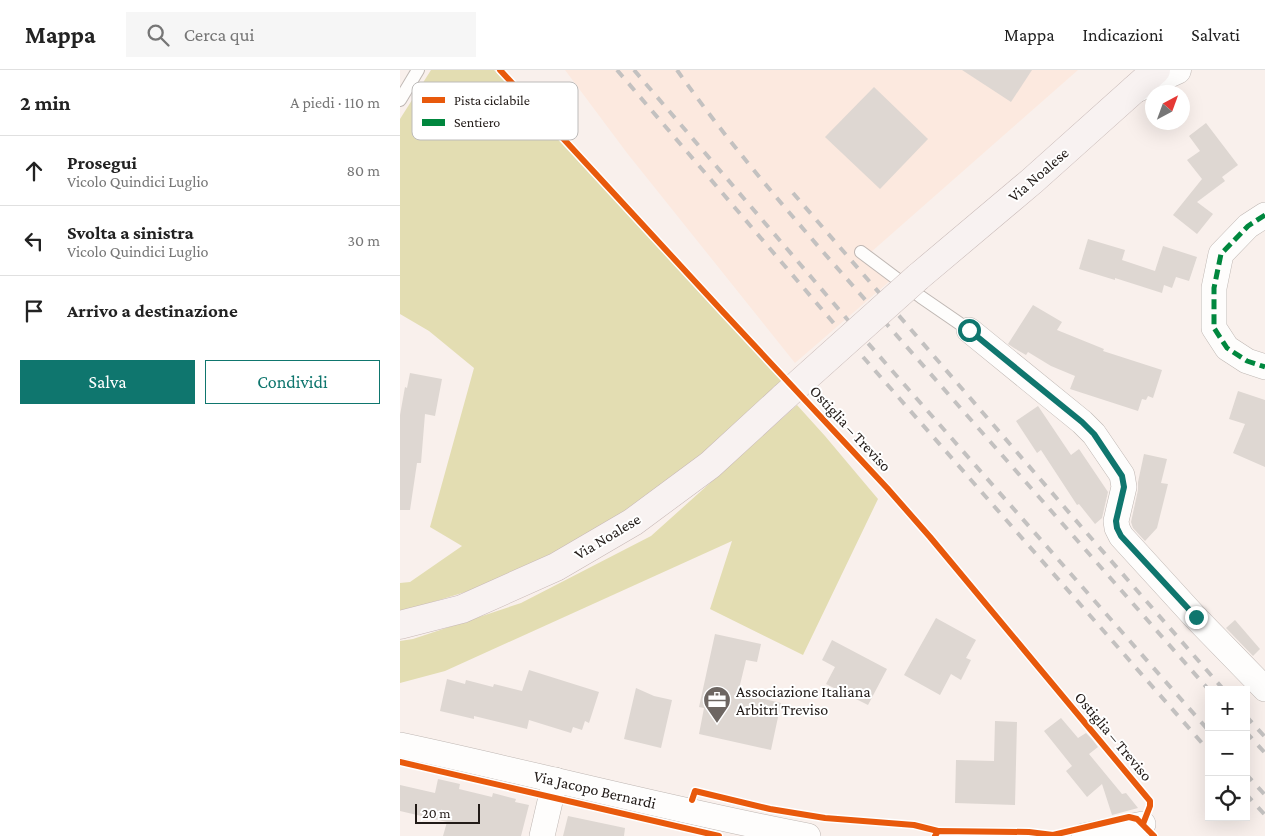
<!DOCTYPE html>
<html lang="it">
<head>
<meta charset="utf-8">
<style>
  body { margin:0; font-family:"Crimson Pro",serif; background:#f6f6f6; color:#222 }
  .controls { position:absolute; right:15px; bottom:15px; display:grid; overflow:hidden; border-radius:0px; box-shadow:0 5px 20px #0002 }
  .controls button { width:45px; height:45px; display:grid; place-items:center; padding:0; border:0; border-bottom:1px solid #e0e0e0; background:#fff; color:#222; font:25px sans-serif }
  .compass { position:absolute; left:745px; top:15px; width:45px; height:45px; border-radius:50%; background:#fff; box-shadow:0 5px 20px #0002; rotate:41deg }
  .scale { position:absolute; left:15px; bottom:12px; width:65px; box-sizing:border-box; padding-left:5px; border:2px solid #221b18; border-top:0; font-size:14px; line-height:18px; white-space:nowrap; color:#221b18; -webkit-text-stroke:4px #fff; paint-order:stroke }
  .stop { position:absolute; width:15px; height:15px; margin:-11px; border:4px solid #0f766e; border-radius:50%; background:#fff }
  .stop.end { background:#0f766e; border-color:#fff; box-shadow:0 1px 5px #0008 }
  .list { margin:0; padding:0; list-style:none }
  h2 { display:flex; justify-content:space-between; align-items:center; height:65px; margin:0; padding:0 20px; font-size:21px }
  h2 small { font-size:16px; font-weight:400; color:#767676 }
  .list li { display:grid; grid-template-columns:32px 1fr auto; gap:15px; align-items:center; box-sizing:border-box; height:70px; padding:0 20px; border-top:1px solid #e0e0e0 }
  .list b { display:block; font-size:19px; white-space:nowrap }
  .list p { margin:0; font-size:16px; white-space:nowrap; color:#767676 }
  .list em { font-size:16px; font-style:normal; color:#767676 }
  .actions { display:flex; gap:10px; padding:15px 20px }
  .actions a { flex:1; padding:11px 0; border:1px solid #0f766e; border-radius:0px; text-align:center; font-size:18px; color:#0f766e }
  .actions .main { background:#0f766e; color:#fff }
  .icon { flex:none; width:28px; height:28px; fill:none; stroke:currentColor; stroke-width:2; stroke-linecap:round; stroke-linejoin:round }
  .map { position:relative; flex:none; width:865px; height:766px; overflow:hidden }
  header { display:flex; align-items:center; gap:30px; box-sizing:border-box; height:70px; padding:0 25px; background:#fff; border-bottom:1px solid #e0e0e0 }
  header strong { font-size:24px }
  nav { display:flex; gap:28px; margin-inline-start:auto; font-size:18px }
  .search { width:350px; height:45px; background:#f6f6f6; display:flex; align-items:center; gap:12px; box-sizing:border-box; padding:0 18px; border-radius:0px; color:#767676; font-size:19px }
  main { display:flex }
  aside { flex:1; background:#fff }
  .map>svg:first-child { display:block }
  .built { fill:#fce9df }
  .green { fill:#e3ddb2 }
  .building { fill:#ded7d2 }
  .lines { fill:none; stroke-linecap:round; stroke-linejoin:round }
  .service-casing { stroke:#bfb7b3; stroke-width:14 }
  .minor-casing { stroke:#bfb7b3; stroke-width:26 }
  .secondary-casing { stroke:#bfb7b3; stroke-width:29 }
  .primary-casing { stroke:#c7b8b6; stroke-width:29 }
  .service { stroke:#fefdfc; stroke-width:12 }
  .minor { stroke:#fefdfc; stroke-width:25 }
  .secondary { stroke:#fefdfc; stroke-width:28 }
  .primary { stroke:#f8f2f1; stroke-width:28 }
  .rail { stroke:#c3c1c0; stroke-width:4; stroke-dasharray:9 9; stroke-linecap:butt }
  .primary-bridge-casing { stroke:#c7b8b6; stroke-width:29; stroke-linecap:butt }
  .primary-bridge { stroke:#f8f2f1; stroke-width:28 }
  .quiet { stroke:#00873e; stroke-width:5; stroke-dasharray:10 5; stroke-linecap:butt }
  .cycleway-casing { stroke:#fff; stroke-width:9 }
  .cycleway { stroke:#e8590c; stroke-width:6 }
  .route { stroke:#0f766e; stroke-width:6 }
  .labels { text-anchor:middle; stroke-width:4; stroke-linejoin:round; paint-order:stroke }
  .street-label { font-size:16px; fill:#221b18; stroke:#fff }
  .poi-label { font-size:16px; fill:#221b18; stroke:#fff; text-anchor:start }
  .key { fill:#fff; stroke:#bdbbba; stroke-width:1 }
  .key-label { font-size:14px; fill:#221b18 }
</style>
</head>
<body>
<header>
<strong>Mappa</strong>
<div class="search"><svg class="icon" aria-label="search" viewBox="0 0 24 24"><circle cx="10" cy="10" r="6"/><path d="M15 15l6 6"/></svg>Cerca qui</div>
<nav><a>Mappa</a><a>Indicazioni</a><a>Salvati</a></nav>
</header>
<main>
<aside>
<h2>2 min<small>A piedi · 110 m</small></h2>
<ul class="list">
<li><svg class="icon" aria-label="ahead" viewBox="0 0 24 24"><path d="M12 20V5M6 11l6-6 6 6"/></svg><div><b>Prosegui</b><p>Vicolo Quindici Luglio</p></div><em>80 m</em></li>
<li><svg class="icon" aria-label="left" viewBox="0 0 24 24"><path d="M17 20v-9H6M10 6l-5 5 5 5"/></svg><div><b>Svolta a sinistra</b><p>Vicolo Quindici Luglio</p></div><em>30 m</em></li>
<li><svg class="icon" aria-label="arrive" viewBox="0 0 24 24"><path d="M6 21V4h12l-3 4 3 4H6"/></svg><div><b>Arrivo a destinazione</b></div></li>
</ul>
<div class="actions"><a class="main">Salva</a><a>Condividi</a></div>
</aside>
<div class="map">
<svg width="865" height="766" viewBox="0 0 865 766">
  <rect width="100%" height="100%" fill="#f9f0ec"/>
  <polygon class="built" points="165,0 678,0 470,183 491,210 395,293 227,83"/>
  <g class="green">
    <polygon points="31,0 94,0 388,310 300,389 206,454 98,512 0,542 0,513 10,512 62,476 30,457 74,298 29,261 0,244 0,49"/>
    <polygon points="397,335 425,366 478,429 403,585 310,539 332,471 45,601 0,613 0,571 13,569 121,533 251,466"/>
  </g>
  <g class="building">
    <polygon points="562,0 632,0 611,32"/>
    <polygon points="474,17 528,69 480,119 425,67"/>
    <polygon points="806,53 838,95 822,107 825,111 797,132 813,144 797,164 773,145 802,109 787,90 800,81 789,66"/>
    <polygon points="688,169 725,180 722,190 755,201 763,176 797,187 789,211 776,207 772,218 764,215 762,223 715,208 715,210 679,199"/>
    <polygon points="633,235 662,252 657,260 704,279 703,281 762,300 753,328 748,326 746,330 742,329 738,341 670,319 675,306 651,296 628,282 626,285 614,278 608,274"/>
    <polygon points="10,303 42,309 35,346 25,344 21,393 17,393 10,440 0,440 0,345 5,317 7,318"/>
    <polygon points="838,321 865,330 865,397 833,383 845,354 829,349"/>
    <polygon points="638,336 671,385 679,379 708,422 702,448 695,454 679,434 677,435 641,380 637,383 616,351"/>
    <polygon points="744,384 767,389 761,413 768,414 757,458 745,471 733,458 731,452 738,420 738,412"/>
    <polygon points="536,548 576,570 566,588 571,590 561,610 551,604 540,625 504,605"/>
    <polygon points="835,550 860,579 853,586 826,558"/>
    <polygon points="315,564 361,574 357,592 346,590 338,623 381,633 371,680 299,664 304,638 299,637"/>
    <polygon points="432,570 487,599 468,635 426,614 435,597 422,590"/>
    <polygon points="129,600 199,622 189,653 185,651 182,660 173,657 171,663 129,650 127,659 74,646 74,649 40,641 47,609 65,614 66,610 93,617 94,614 122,621"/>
    <polygon points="236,618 254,626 272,630 261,678 224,669"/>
    <polygon points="661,648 678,668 686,663 691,668 698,677 689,684 722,724 726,723 738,738 712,745 702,714 687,727 666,701 672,696 644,661"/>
    <polygon points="595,651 617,652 615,735 555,733 556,690 594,691"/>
    <polygon points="38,709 60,714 59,719 92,727 93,723 116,729 115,732 129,735 121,766 43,766 47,752 0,741 0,715 35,723"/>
    <polygon points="168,746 225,758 224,766 163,766"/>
  </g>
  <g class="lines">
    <defs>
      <g id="service">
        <polyline points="0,30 18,0"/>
        <polyline points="461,182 521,227 569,260"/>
      </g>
      <g id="minor">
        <polyline points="865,145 848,156 821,184 814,218 814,258 827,278 847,291 865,297"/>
        <polyline points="569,260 682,352 694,364 722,405 724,417 716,451 717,458 721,466 795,547 865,619"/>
        <path d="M 0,675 C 136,704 271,740 408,766"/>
        <polyline points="142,766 155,710"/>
        <polyline points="684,766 743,754"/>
      </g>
      <polyline id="secondary" points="735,19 777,0"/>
      <g id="primary">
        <polyline points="518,207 632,111 756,0"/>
        <polyline points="0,555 62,539 156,497 233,452 310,395 384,327"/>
      </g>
    </defs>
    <use href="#service" class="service-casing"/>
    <use href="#minor" class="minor-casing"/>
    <use href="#secondary" class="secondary-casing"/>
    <use href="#primary" class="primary-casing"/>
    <use href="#service" class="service"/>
    <use href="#minor" class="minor"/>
    <use href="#secondary" class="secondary"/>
    <use href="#primary" class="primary"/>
    <g class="rail">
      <polyline points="217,0 449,271 809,681"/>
      <polyline points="234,0 459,263 809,661"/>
      <path d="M 277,0 C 322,64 373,124 424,183 L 809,620"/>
      <polyline points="393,123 685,461 824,620"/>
      <polyline points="846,646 865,667"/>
      <polyline points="846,662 865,683"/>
      <polyline points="846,704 865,725"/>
      <polyline points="846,724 865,745"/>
    </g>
    <defs>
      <polyline id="primary-bridge" points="384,327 518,207"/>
    </defs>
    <use href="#primary-bridge" class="primary-bridge-casing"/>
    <use href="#primary-bridge" class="primary-bridge"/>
    <polyline class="quiet" points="865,145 848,156 821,184 814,218 814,258 827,278 847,291 865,297"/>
    <defs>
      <g id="cycleway">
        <polyline points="100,0 324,243 487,418 530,467 750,731 750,736 743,754"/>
        <polyline points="0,692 319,766"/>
        <polyline points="292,730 295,721 370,739 425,748 514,755 538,761"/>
        <polyline points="535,766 538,761 629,762 653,765 729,747 737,749 754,766"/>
      </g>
    </defs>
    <use href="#cycleway" class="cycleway-casing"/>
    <use href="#cycleway" class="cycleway"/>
  </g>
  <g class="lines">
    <polyline class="route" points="569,260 682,352 694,364 722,406 724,417 716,451 717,458 721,466 796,547"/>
  </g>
  <defs>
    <symbol id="office-pin" viewBox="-11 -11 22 30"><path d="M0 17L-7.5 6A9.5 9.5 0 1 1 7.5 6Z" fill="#6d6662" stroke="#fff"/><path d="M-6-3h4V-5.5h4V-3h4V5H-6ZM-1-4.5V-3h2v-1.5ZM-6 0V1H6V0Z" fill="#fff"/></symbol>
  </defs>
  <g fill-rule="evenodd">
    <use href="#office-pin" x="301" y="614" width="32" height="43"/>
  </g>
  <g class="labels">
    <g class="street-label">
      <text transform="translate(638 104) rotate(-41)" y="6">Via Noalese</text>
      <text transform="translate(451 358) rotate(47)" y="6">Ostiglia – Treviso</text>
      <text transform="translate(207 466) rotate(-31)" y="6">Via Noalese</text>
      <text transform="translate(714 666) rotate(50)" y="6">Ostiglia – Treviso</text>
      <text transform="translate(195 719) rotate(13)" y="6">Via Jacopo Bernardi</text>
    </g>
    <g class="poi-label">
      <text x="336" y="627">Associazione Italiana<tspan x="336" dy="18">Arbitri Treviso</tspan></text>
    </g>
  </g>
  <rect x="12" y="12" width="166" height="58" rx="8" class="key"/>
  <rect x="22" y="27" width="23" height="6" fill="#e8590c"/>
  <rect x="22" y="49" width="23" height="7" fill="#00873e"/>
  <g class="key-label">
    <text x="54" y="35">Pista ciclabile</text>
    <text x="54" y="57">Sentiero</text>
  </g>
</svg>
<div class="controls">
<button>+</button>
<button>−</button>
<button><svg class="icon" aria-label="locate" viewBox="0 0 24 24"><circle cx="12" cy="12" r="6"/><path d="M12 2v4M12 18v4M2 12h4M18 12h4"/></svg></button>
</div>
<svg class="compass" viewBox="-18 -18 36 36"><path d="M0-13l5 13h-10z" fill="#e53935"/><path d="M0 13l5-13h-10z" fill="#767676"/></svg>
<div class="scale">20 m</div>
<div class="stop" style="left:569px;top:260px"></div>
<div class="stop end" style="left:796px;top:547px"></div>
</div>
</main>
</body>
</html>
